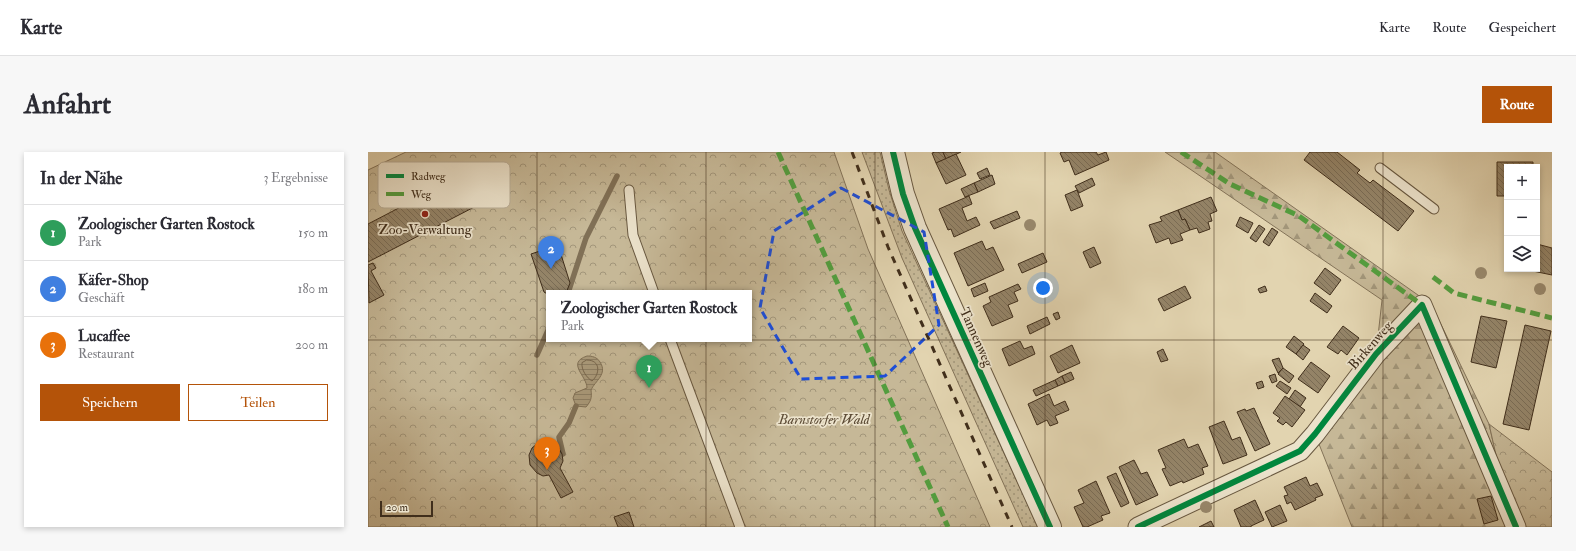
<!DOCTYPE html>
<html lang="de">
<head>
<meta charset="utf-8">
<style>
  body { margin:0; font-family:"IM FELL Double Pica",serif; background:#f7f7f7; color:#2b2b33 }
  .controls { position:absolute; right:12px; top:12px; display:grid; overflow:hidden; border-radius:0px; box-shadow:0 2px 6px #0003 }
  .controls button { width:36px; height:36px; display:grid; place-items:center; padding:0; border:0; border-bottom:1px solid #e1e1e2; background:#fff; color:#2b2b33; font:20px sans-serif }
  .scale { position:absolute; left:12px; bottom:10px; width:53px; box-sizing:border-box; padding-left:4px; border:2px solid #402e1b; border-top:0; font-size:11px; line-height:14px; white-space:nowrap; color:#402e1b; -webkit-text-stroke:3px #ece3cc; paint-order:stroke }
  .you { position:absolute; left:675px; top:136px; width:14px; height:14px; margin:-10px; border:3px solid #fff; border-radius:50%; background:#1a73e8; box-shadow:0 0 0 6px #1a73e833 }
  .badge { display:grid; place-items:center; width:26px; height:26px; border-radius:50%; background:#b45309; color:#fff; font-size:13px; font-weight:700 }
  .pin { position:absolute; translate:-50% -33px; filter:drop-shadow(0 1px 2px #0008) }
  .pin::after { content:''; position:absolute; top:21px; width:14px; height:12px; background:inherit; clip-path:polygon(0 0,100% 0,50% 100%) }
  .popup { position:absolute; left:178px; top:138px; width:206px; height:52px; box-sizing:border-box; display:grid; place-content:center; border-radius:0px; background:#fff; filter:drop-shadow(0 1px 3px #0005); font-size:13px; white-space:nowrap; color:#7c7c81 }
  .popup b { font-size:15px; color:#2b2b33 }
  .popup::after { content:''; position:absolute; left:50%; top:100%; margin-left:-8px; border:8px solid transparent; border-top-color:#fff }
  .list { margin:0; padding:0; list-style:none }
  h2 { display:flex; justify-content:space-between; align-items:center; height:52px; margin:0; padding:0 16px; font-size:17px }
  h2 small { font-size:13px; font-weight:400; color:#7c7c81 }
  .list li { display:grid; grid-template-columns:26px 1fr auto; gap:12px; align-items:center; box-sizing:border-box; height:56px; padding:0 16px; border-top:1px solid #e1e1e2 }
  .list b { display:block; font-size:15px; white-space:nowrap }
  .list p { margin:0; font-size:13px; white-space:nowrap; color:#7c7c81 }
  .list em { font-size:13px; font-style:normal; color:#7c7c81 }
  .actions { display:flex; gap:8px; padding:12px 16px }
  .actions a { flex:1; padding:9px 0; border:1px solid #b45309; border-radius:0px; text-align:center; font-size:14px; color:#b45309 }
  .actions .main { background:#b45309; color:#fff }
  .icon { flex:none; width:22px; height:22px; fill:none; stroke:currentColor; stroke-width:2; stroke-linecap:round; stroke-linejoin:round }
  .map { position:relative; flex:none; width:1184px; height:375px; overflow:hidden; border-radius:0px }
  header { display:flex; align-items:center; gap:24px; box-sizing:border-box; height:56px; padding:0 20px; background:#fff; border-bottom:1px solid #e1e1e2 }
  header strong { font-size:19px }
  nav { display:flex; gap:22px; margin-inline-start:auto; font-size:14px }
  .intro { display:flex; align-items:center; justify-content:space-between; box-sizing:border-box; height:96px; padding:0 24px }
  h1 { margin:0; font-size:28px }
  .button { padding:10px 18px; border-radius:0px; background:#b45309; color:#fff; font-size:14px; font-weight:700 }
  main { display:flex; gap:24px; padding:0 24px }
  aside { flex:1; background:#fff; border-radius:0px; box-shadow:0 2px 6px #0003 }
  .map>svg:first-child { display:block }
  .grass { fill:url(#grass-dots); stroke:#837359 }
  .forest { fill:url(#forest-firs); stroke:#837359 }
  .park { fill:url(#park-crowns); stroke:#837359; fill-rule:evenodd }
  .water { fill:url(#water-rules); stroke:#807056 }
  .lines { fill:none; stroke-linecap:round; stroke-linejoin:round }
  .shore { stroke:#76654c; stroke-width:1 }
  .stream { stroke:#807056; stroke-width:5.5 }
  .building { fill:url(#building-back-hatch); stroke:#402e1b }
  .service-casing { stroke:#685840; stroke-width:11 }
  .minor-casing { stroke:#685840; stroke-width:21 }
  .tertiary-casing { stroke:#685840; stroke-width:24 }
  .service { stroke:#ece3cc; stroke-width:9 }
  .minor { stroke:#ece3cc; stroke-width:19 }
  .tertiary { stroke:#ece3cc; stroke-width:22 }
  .rail { stroke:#402e1b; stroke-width:3; stroke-dasharray:7 7; stroke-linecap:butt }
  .quiet { stroke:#539d3e; stroke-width:5; stroke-dasharray:10 5; stroke-linecap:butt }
  .cycleway-casing { stroke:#ece3cc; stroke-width:8 }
  .cycleway { stroke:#00873e; stroke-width:6 }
  .tree { fill:#98886c }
  .marked { fill:none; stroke:#1d4ed8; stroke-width:3; stroke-dasharray:8 5; stroke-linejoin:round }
  .grid { fill:none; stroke:#402e1b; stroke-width:1; stroke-opacity:0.55 }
  .poi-dot { fill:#8f2418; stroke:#ece3cc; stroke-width:1.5 }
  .labels { text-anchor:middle; stroke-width:3.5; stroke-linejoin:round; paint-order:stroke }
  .poi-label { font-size:14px; fill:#402e1b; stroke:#ece3cc }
  .street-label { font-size:14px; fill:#402e1b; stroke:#ece3cc }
  .park-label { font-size:14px; font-style:italic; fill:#5b4a34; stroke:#ece3cc }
  .key { fill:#ece3cc; stroke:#b8ad97; stroke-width:1 }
  .key-label { font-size:11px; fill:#402e1b }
</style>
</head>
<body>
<header>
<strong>Karte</strong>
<nav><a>Karte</a><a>Route</a><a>Gespeichert</a></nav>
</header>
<div class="intro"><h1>Anfahrt</h1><a class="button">Route</a></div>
<main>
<aside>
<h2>In der Nähe<small>3 Ergebnisse</small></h2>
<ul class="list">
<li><span class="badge" style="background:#2e9e5b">1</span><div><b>Zoologischer Garten Rostock</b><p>Park</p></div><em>150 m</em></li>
<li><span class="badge" style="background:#3f7fe0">2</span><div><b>Käfer-Shop</b><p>Geschäft</p></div><em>180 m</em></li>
<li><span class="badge" style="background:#e8710a">3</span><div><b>Lucaffee</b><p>Restaurant</p></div><em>200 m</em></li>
</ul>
<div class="actions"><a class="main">Speichern</a><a>Teilen</a></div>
</aside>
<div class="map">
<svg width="1184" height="375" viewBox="0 0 1184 375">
  <defs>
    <pattern id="grass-dots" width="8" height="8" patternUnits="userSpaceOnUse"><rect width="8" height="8" fill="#c6b897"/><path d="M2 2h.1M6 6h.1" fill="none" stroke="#a2967a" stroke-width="1.8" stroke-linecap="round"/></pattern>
    <pattern id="forest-firs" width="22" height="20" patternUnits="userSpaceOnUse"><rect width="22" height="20" fill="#c6b897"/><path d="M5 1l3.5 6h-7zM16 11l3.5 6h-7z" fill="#a2967a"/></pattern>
    <pattern id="park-crowns" width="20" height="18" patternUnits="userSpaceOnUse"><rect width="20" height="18" fill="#c6b897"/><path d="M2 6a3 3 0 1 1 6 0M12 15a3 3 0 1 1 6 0" fill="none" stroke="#a2967a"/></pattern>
    <pattern id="water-rules" width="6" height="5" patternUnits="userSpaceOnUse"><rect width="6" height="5" fill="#ab9c7d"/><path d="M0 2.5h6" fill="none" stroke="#8d8066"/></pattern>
    <pattern id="building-back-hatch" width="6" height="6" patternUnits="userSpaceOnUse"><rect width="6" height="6" fill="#948468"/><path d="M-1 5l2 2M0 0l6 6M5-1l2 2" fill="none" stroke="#7a6c55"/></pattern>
  </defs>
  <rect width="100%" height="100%" fill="#e2d4b0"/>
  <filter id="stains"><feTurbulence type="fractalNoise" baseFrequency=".005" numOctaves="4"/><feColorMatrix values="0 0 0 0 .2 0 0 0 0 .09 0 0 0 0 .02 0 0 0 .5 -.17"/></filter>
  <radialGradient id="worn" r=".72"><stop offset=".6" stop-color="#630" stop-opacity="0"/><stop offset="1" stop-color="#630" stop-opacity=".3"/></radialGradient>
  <polygon class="grass" points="494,0 512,0 521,38 534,79 670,375 655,375 534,106"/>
  <polygon class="forest" points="797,0 847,0 1057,148 1068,162 1121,272 1133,325 1139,375 984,375 947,282 1008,202 1014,148"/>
  <g class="park">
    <path d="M 38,0 L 466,0 L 500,97 L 622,375 L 0,375 L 0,18 ZM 181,141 L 381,141 L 381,187 L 181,187 Z"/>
    <polygon points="1121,272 1184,320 1184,375 1148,375 1133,325"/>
  </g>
  <path class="water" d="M 219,204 C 224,204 229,205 232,210 C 240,222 227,229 223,238 C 224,246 223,249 218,255 L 208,254 L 205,246 L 207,241 L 219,236 C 219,224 198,211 219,204 Z"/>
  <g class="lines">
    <path class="shore" d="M 219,208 C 233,208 232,222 224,229 C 219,226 213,218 214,211 Z"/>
    <g class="stream">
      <polyline points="200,141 218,86 249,24"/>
      <polyline points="169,203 181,176"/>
      <polyline points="195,302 191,285 201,271 208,254"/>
    </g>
  </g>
  <g class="building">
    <polygon points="567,0 575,0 578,7 568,11 564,1"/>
    <polygon points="575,0 593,0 578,7"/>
    <polygon points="694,0 728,0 730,3 738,0 741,8 707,23 701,8 696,10 692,1"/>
    <polygon points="942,0 969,0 992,18 989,21 1002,31 1005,28 1046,59 1030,79 936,8"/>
    <polygon points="588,2 598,23 578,32 568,11"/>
    <polygon points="1129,10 1165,10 1165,15 1139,15 1139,44 1129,44"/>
    <polygon points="619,16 622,23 612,27 609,21"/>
    <polygon points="98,21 114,51 0,110 0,72"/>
    <polygon points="624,23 627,32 610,40 606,31"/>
    <polygon points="724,26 727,33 711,41 707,34"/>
    <polygon points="606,31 610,40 597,45 593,37"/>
    <polygon points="709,38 715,54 703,59 697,43"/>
    <polygon points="601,44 604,52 594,56 599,69 608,65 612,73 586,85 583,77 580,78 571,57"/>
    <polygon points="843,45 849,59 842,62 844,69 840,70 842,77 831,81 829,76 822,78 817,67 814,68 810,58"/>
    <polygon points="810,58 814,68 817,67 822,78 812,82 815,88 803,92 801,86 788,91 781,73 794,69 792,65"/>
    <polygon points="649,59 652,66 626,77 622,70"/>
    <polygon points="872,65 885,71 880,81 868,74"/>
    <polygon points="891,73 897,77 888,90 882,86"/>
    <polygon points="904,76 910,80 901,94 895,90"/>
    <polygon points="614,89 618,98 625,95 636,118 600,134 586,101"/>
    <polygon points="1169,92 1184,96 1184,123 1155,117 1169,117"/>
    <polygon points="190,93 202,131 198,141 181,141 181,143 176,140 163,102"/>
    <polygon points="726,95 733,111 722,116 715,100"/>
    <polygon points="675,101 679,110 654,121 650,112"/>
    <polygon points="5,111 8,116 3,119 16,143 1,151 0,113"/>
    <polygon points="957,116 973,128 962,143 946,131"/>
    <polygon points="617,131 620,139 606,145 603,137"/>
    <polygon points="650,132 653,137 646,140 650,149 640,153 645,165 624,174 615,154 623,150 621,145"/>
    <polygon points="817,134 823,146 796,159 790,147"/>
    <polygon points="897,134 899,139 892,141 890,137"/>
    <polygon points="947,141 964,154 959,161 942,149"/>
    <polygon points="690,160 692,166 688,168 685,162"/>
    <polygon points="1113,164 1139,169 1128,216 1103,210"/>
    <polygon points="679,165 682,172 662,182 659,174"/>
    <polygon points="1157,173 1183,179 1161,278 1135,272"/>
    <polygon points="975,174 991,186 979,203 973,198 970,202 959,195"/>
    <polygon points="926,184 936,192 928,202 918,195"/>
    <polygon points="652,189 656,197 664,194 667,202 641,214 634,197"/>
    <polygon points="704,193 712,211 690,221 682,204"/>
    <polygon points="935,193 942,198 935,208 928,202"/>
    <polygon points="795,197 800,208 793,210 789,200"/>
    <polygon points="911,206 915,216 910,221 904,208"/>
    <polygon points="943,210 962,224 950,241 930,227"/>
    <polygon points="915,216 926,224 921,231 910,222"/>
    <polygon points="703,220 706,227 697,231 694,224"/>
    <polygon points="907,222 909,229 904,231 901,224"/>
    <polygon points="694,224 697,231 690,234 687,228"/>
    <polygon points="687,228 690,234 668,244 665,238"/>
    <polygon points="894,229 896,235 890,237 888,231"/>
    <polygon points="912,229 923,236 919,242 908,234"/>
    <polygon points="927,238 938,246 932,255 921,247"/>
    <polygon points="681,242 686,254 697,249 701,258 687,264 690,271 682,274 679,268 669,273 660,252"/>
    <polygon points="917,244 937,258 924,275 918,270 915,273 909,269 912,266 905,261"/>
    <polygon points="886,256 902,292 887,299 869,260 877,257 878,259"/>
    <polygon points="856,269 864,288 872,285 879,303 855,312 841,275"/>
    <polygon points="816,287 820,296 830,292 840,314 834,316 836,322 815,331 814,329 802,334 794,317 798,316 790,298"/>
    <polygon points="176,289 183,290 189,293 194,302 195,309 192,316 205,340 193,346 181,323 175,324 169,321 162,313 161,303 164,296 169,292"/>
    <polygon points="766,308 773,322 779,320 790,343 768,353 751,315"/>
    <polygon points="748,321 761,351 753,355 739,325"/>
    <polygon points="938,325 942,334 949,331 955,343 947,346 948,348 927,358 923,350 919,352 916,344 920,343 916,335"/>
    <polygon points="728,329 742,361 733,364 735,368 719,375 715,375 706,355 716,351 710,338"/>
    <polygon points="1123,344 1130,368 1116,372 1109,347"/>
    <polygon points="887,348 896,368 883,374 883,375 873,375 866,358"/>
    <polygon points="912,353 919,369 904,375 897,360"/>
    <polygon points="261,360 266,375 250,375 246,365"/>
    <polygon points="843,369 846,375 831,375"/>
  </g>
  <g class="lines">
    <defs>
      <g id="service">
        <polyline points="1012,16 1066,57"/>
        <polyline points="261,38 265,83 286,141"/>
        <polyline points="302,187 372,375"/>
      </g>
      <polyline id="minor" points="770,375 932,299 947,282 1008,202 1054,153 1148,375"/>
      <polyline id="tertiary" points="525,0 535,42 547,76 682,375"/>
    </defs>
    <use href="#service" class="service-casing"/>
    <use href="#minor" class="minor-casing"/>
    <use href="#tertiary" class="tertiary-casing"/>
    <use href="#service" class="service"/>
    <use href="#minor" class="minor"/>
    <use href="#tertiary" class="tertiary"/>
    <polyline class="rail" points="484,0 520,95 644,375"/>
    <g class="quiet">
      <polyline points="410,0 580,375"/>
      <polyline points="813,0 862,32 931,64 1054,153"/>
      <polyline points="1065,125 1086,141 1184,166"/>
    </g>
    <defs>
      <g id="cycleway">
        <polyline points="525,0 535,42 547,76 682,375"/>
        <polyline points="770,375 932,299 947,282 1008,202 1054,153 1148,375"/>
      </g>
    </defs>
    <use href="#cycleway" class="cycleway-casing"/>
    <use href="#cycleway" class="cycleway"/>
  </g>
  <g class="tree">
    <circle cx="662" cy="73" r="6"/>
    <circle cx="1113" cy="121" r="6"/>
    <circle cx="1172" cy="137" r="6"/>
    <circle cx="838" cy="355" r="6"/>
  </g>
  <path class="marked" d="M 473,36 L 556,80 L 571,173 L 517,224 L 433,227 L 392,156 L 406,79 Z"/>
  <path class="grid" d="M 169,0 L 169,375M 338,0 L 338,375M 507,0 L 507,375M 677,0 L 677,375M 846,0 L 846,375M 1015,0 L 1015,375M 0,188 L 1184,188"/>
  <circle class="poi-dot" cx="57" cy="62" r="4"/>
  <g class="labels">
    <g class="poi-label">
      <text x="57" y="82">Zoo-Verwaltung</text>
    </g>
    <g class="street-label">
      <text transform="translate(609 185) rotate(66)" y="5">Tannenweg</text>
      <text transform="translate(1002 193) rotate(-49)" y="5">Birkenweg</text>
    </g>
    <g class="park-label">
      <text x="456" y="272">Barnstorfer Wald</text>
    </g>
  </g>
  <rect x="10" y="10" width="132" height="46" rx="6" class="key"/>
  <rect x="18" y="22" width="18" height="4" fill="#00873e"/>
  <rect x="18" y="40" width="18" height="4" fill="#539d3e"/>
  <g class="key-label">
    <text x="43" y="28">Radweg</text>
    <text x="43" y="46">Weg</text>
  </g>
  <rect width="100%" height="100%" filter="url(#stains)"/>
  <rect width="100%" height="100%" fill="url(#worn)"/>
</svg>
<div class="controls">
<button>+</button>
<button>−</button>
<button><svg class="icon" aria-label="layers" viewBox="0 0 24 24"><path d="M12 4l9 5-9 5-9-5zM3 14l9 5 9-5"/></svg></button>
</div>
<div class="scale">20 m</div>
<div class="you"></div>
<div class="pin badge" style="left:281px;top:236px;background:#2e9e5b">1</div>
<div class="popup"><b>Zoologischer Garten Rostock</b>Park</div>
<div class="pin badge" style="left:183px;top:117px;background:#3f7fe0">2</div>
<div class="pin badge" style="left:179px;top:318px;background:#e8710a">3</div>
</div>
</main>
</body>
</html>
